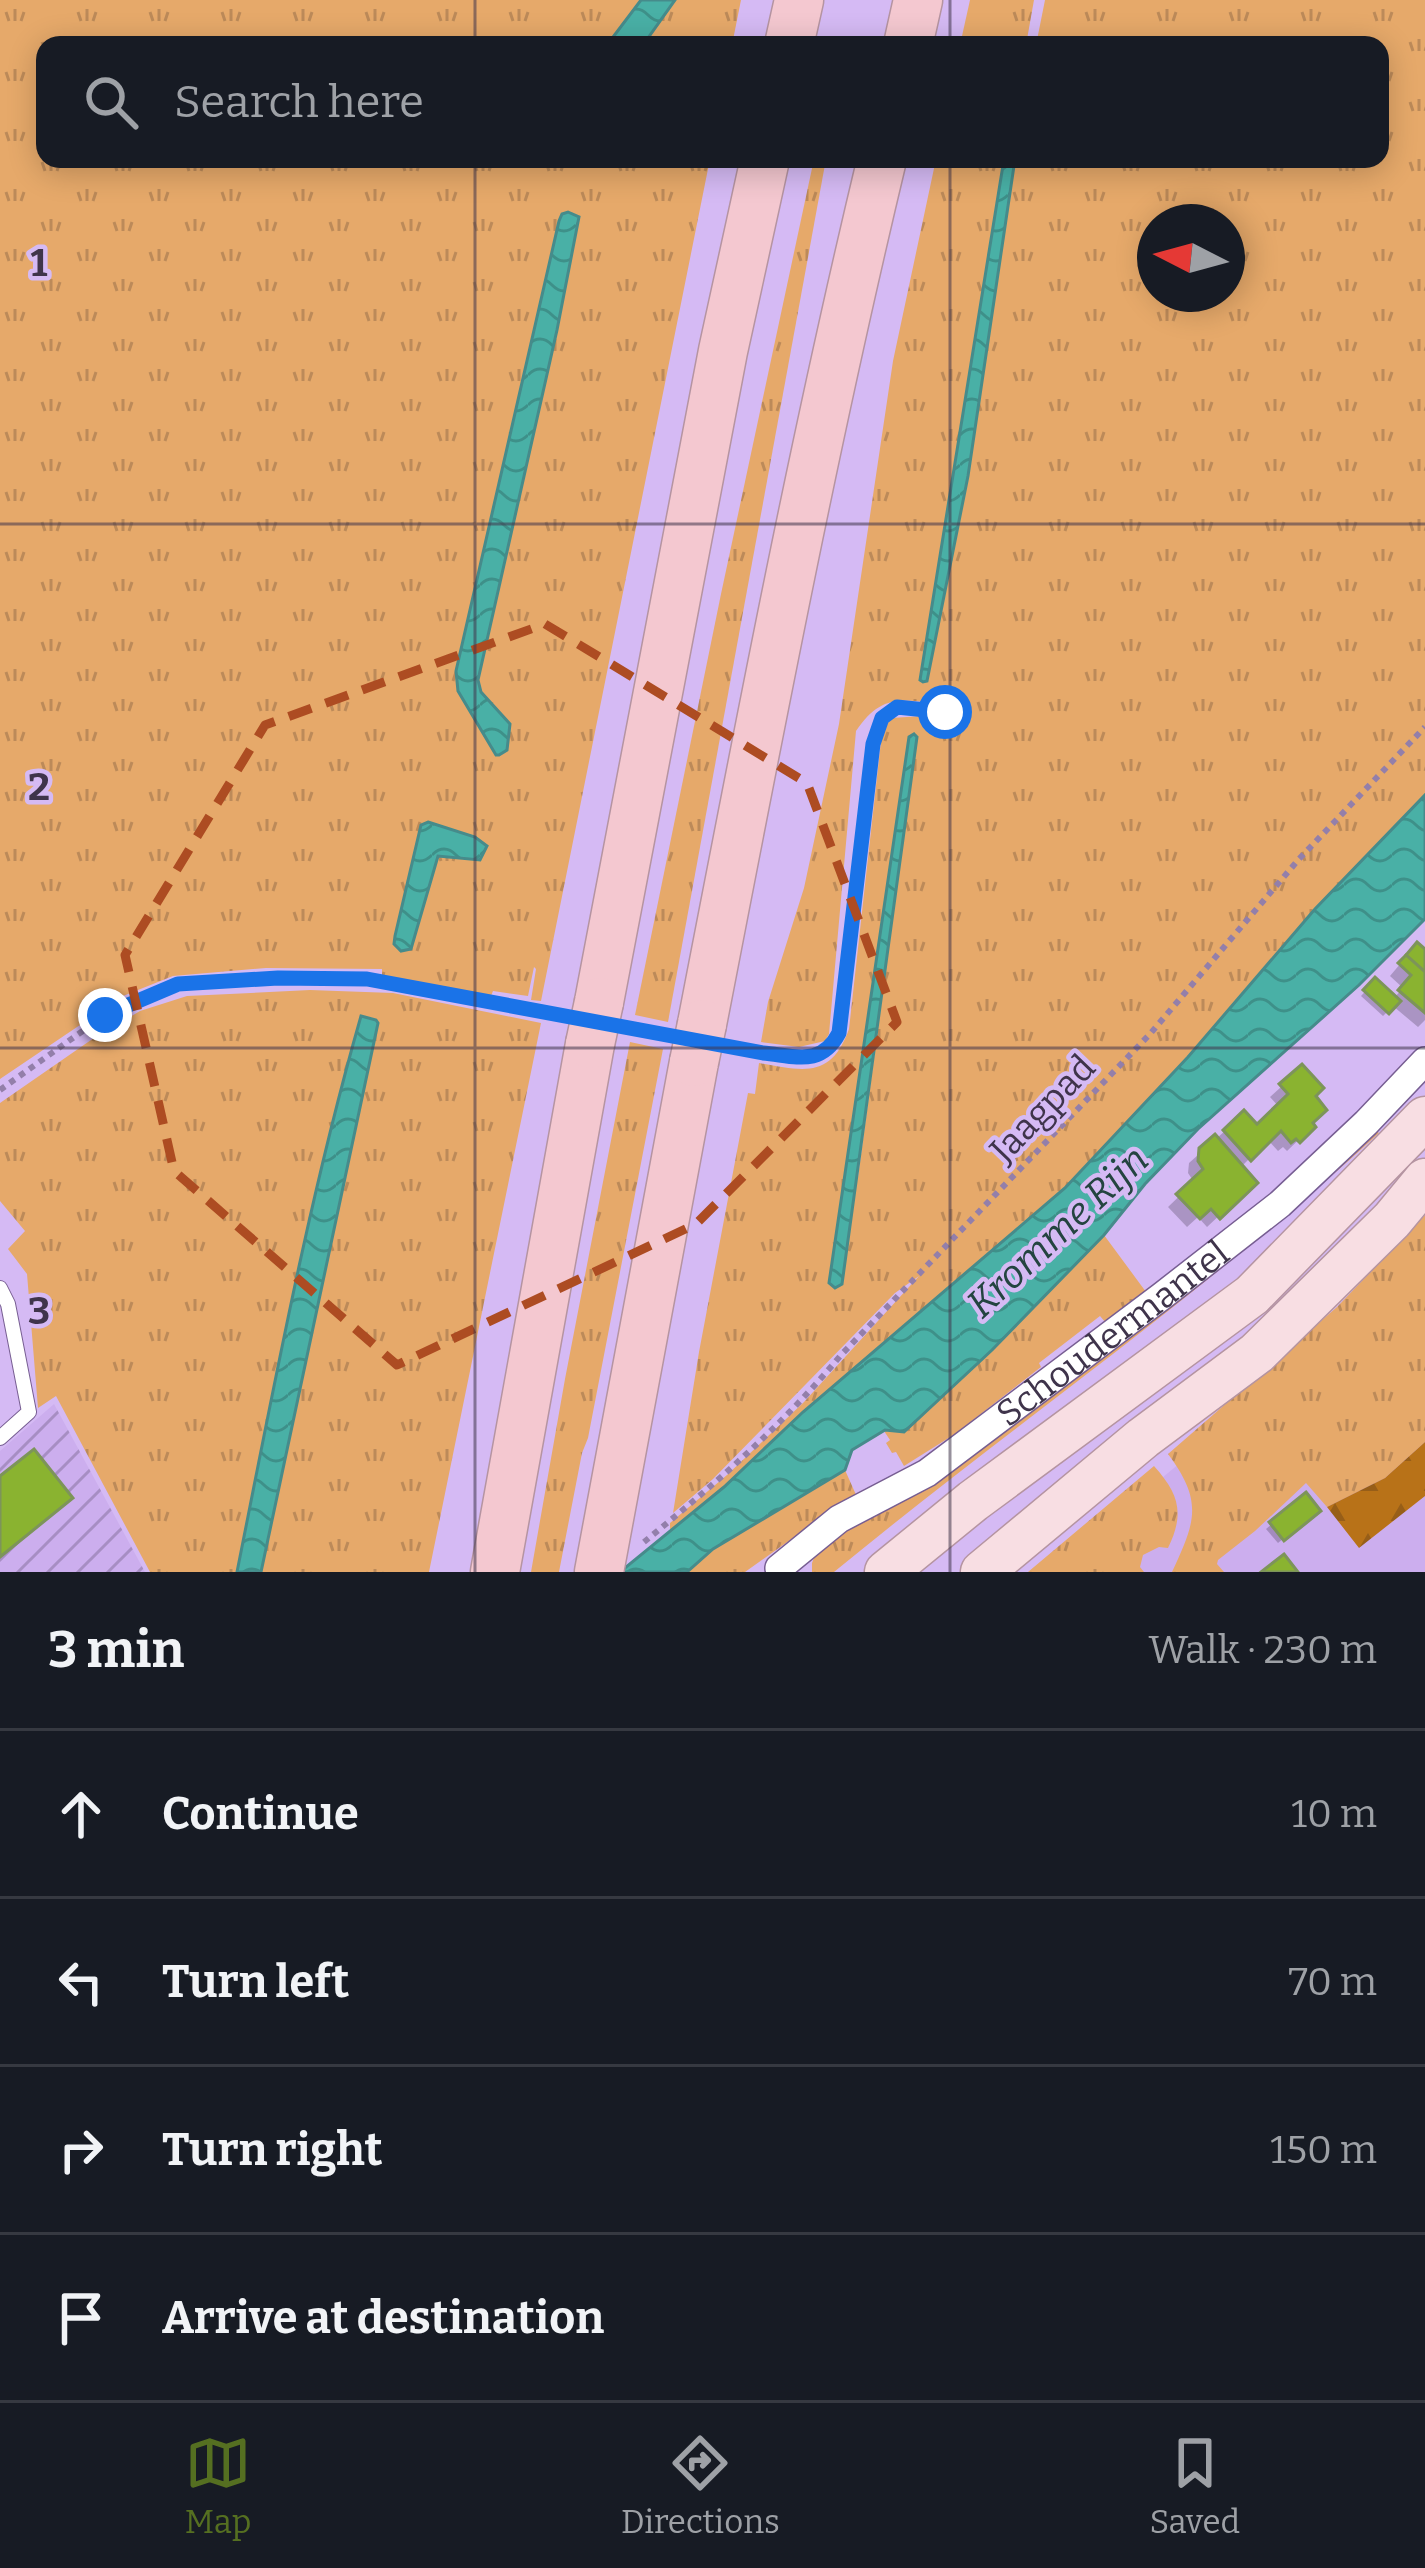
<!DOCTYPE html>
<html lang="en">
<head>
<meta charset="utf-8">
<style>
  body { margin:0; font-family:Bitter,serif; background:#242831; color:#f1f3f6 }
  .compass { position:absolute; left:1137px; top:204px; width:108px; height:108px; border-radius:50%; background:#171b24; box-shadow:0 6px 30px #0003; rotate:276deg }
  .stop { position:absolute; width:36px; height:36px; margin:-27px; border:9px solid #1a73e8; border-radius:50%; background:#fff }
  .stop.end { background:#1a73e8; border-color:#fff; box-shadow:0 3px 12px #0008 }
  .list { margin:0; padding:0; list-style:none }
  h2 { display:flex; justify-content:space-between; align-items:center; height:156px; margin:0; padding:0 48px; font-size:51px }
  h2 small { font-size:39px; font-weight:400; color:#9ea1a6 }
  .list li { display:grid; grid-template-columns:78px 1fr auto; gap:36px; align-items:center; box-sizing:border-box; height:168px; padding:0 48px; border-top:3px solid #363941 }
  .list b { display:block; font-size:45px; white-space:nowrap }
  .list em { font-size:39px; font-style:normal; color:#9ea1a6 }
  .icon { flex:none; width:66px; height:66px; fill:none; stroke:currentColor; stroke-width:2; stroke-linecap:round; stroke-linejoin:round }
  .map { position:relative; flex:none; width:1425px; height:1572px; overflow:hidden }
  .search { position:absolute; background:#171b24; box-shadow:0 6px 30px #0003; left:36px; right:36px; top:36px; height:132px; display:flex; align-items:center; gap:30px; box-sizing:border-box; padding:0 42px; border-radius:24px; color:#9ea1a6; font-size:45px }
  .sheet { height:828px; background:#171b24 }
  nav { display:flex; justify-content:space-around; align-items:center; box-sizing:border-box; height:168px; border-top:3px solid #363941; background:#171b24; font-size:33px; color:#9ea1a6 }
  nav a { display:grid; justify-items:center; gap:6px }
  nav .on { color:#556f21 }
  .map>svg:first-child { display:block }
  .built { fill:#ccaeee }
  .industrial { fill:url(#industrial-furrows) }
  .grass { fill:url(#grass-tufts); fill-rule:evenodd }
  .forest { fill:url(#forest-firs) }
  .water { fill:url(#water-waves); stroke:#468b8b; stroke-width:3 }
  .shadow { fill:#0003 }
  .building { fill:#8ab330; stroke:#7d945a; stroke-width:3 }
  .lines { fill:none; stroke-linecap:round; stroke-linejoin:round }
  .lane-casing { stroke:#775e92; stroke-width:16 }
  .street-casing { stroke:#775e92; stroke-width:30 }
  .primary-casing { stroke:#b594a1; stroke-width:45 }
  .highway-casing { stroke:#b594a1; stroke-width:51 }
  .path { stroke:#937faa; stroke-width:6; stroke-dasharray:6 6; stroke-linecap:butt }
  .lane { stroke:#fff; stroke-width:14 }
  .street { stroke:#fff; stroke-width:27 }
  .primary { stroke:#f8dee3; stroke-width:42 }
  .highway { stroke:#f4c8d0; stroke-width:48 }
  .highway-bridge-casing { stroke:#b594a1; stroke-width:51; stroke-linecap:butt }
  .highway-bridge { stroke:#f4c8d0; stroke-width:48 }
  .route { stroke:#1a73e8; stroke-width:15 }
  .marked { fill:none; stroke:#ad4c22; stroke-width:9; stroke-dasharray:24 15; stroke-linejoin:round }
  .grid { fill:none; stroke:#3f344b; stroke-width:3; stroke-opacity:0.55 }
  .labels { text-anchor:middle; stroke-width:9; stroke-linejoin:round; paint-order:stroke }
  .street-label { font-size:36px; fill:#3f344b; stroke:#d5baf4 }
  .water-label { font-size:39px; font-style:italic; fill:#244440; stroke:#d5baf4 }
  .grid-label { font-size:39px; text-anchor:middle; font-weight:bold; fill:#3f344b; stroke:#d5baf4; stroke-width:9; stroke-linejoin:round; paint-order:stroke }
</style>
</head>
<body>
<div class="map">
<svg width="1425" height="1572" viewBox="0 0 1425 1572">
  <defs>
    <pattern id="industrial-furrows" width="10" height="10" patternUnits="userSpaceOnUse" patternTransform="scale(3)"><rect width="10" height="10" fill="#ccaeee"/><path d="M-1 1l2-2M0 10L10 0M9 11l2-2" fill="none" stroke="#a78ec3"/></pattern>
    <pattern id="grass-tufts" width="24" height="20" patternUnits="userSpaceOnUse" patternTransform="scale(3)"><rect width="24" height="20" fill="#e6a96a"/><path d="M3 7l-1-3M5 7V3M7 7l1-3M15 17l-1-3M17 17v-4M19 17l1-3" fill="none" stroke="#bc8a59"/></pattern>
    <pattern id="forest-firs" width="22" height="20" patternUnits="userSpaceOnUse" patternTransform="scale(3)"><rect width="22" height="20" fill="#b87218"/><path d="M5 1l3.5 6h-7zM16 11l3.5 6h-7z" fill="#975e18"/></pattern>
    <pattern id="water-waves" width="16" height="10" patternUnits="userSpaceOnUse" patternTransform="scale(3)"><rect width="16" height="10" fill="#49b0a6"/><path d="M0 5q4-4 8 0t8 0" fill="none" stroke="#3e9089"/></pattern>
  </defs>
  <rect width="100%" height="100%" fill="#d5baf4"/>
  <polygon class="built" points="1425,1277 1425,1572 1048,1572 1214,1435"/>
  <polygon class="industrial" points="54,1404 145,1572 0,1572 0,1451"/>
  <g class="grass">
    <path d="M 0,0 L 641,0 L 607,45 L 45,45 L 45,159 L 710,159 L 541,1001 L 531,1000 L 536,969 L 534,967 L 528,996 L 493,991 L 491,996 L 382,977 L 382,969 L 266,968 L 173,976 L 123,996 L 0,1079 ZM 559,221 L 557,330 L 478,680 L 481,691 L 510,724 L 496,754 L 458,692 L 456,671 ZM 428,822 L 475,837 L 480,860 L 439,856 L 429,882 L 412,948 L 395,936 L 421,826 Z"/>
    <polygon points="675,0 741,0 732,45 643,45"/>
    <polygon points="970,0 1034,0 1026,45 960,45"/>
    <path d="M 1045,0 L 1425,0 L 1425,795 L 1315,909 L 1188,1057 L 1065,1188 L 803,1412 L 724,1487 L 670,1530 L 670,1523 L 727,1475 L 804,1402 L 919,1276 L 895,1293 L 713,1479 L 673,1513 L 699,1352 L 748,1093 L 755,1094 L 759,1063 C 804,1071 831,1079 849,1029 L 882,732 L 891,718 L 923,716 L 930,703 C 895,697 877,700 856,731 L 829,1034 L 825,1041 L 799,1047 L 761,1042 L 768,1002 L 804,888 L 839,724 L 893,361 L 936,159 L 1004,159 L 920,679 L 968,476 L 1015,159 L 1380,159 L 1380,45 L 1036,45 ZM 1155,222 L 1227,222 L 1227,294 L 1155,294 ZM 909,737 L 917,738 L 858,1177 L 854,1117 Z"/>
    <polygon points="814,159 826,159 668,1022 635,1015 721,594"/>
    <polygon points="310,990 393,993 541,1023 429,1572 150,1572 56,1396 38,1408 27,1274 8,1249 25,1231 0,1201 0,1103 91,1040 140,1011 187,996"/>
    <polygon points="630,1042 663,1049 588,1438 582,1453 559,1572 531,1572 565,1379"/>
    <path d="M 1375,1130 L 1379,1133 C 1207,1292 1014,1424 834,1572 L 812,1572 L 812,1563 L 817,1550 Z"/>
    <path d="M 1425,1215 L 1425,1442 L 1385,1478 L 1327,1507 L 1306,1483 L 1255,1531 L 1218,1560 L 1217,1564 L 1224,1572 L 1172,1572 C 1196,1521 1203,1501 1168,1454 L 1337,1307 Z"/>
    <polygon points="1104,1235 1149,1296 1106,1323 1100,1316 1039,1363 1041,1367 955,1434 904,1466 896,1452 892,1453 886,1443 890,1440 884,1431 905,1431 992,1350"/>
    <path d="M 1154,1466 C 1179,1494 1185,1513 1168,1548 L 1159,1547 L 1143,1555 L 1140,1567 L 1144,1572 L 1028,1572 Z"/>
    <polygon points="845,1470 857,1497 807,1528 745,1572 687,1572 713,1549"/>
  </g>
  <polygon class="forest" points="1425,1442 1425,1496 1359,1548 1327,1507 1385,1478"/>
  <g class="water">
    <polygon points="641,0 675,0 643,45 607,45"/>
    <polygon points="1004,159 1015,159 968,476 927,681 923,682 920,680"/>
    <polygon points="568,212 579,217 557,330 478,680 481,692 510,724 507,750 499,755 496,755 458,691 456,671 559,221 562,214"/>
    <polygon points="914,734 917,737 842,1284 835,1288 829,1283 909,737"/>
    <polygon points="1425,795 1425,919 1359,985 1198,1129 1145,1184 1104,1235 992,1350 904,1432 885,1430 852,1450 845,1470 713,1549 687,1572 620,1572 724,1487 803,1412 1065,1188 1188,1057 1315,909"/>
    <polygon points="428,822 475,837 487,846 480,860 438,856 411,949 401,951 394,944 395,936 421,825"/>
    <path d="M 361,1016 L 376,1020 L 378,1023 L 261,1572 L 237,1572 C 274,1386 309,1198 361,1016 Z"/>
  </g>
  <g class="shadow">
    <polygon points="1425,953 1425,1020 1418,1027 1393,1006 1383,1016 1361,996 1375,981 1394,998 1403,988 1390,976 1406,957"/>
    <polygon points="1302,1068 1312,1096 1309,1123 1312,1127 1287,1151 1283,1147 1278,1151 1268,1140 1240,1168 1254,1183 1207,1227 1198,1217 1187,1227 1168,1207 1194,1182 1188,1173 1189,1163 1244,1114 1257,1129 1279,1107 1270,1097"/>
    <polygon points="1306,1496 1317,1510 1278,1543 1266,1529"/>
  </g>
  <g class="building">
    <polygon points="1417,942 1425,949 1425,972 1406,955"/>
    <polygon points="1406,955 1425,972 1425,1013 1398,990 1411,975 1398,963"/>
    <polygon points="1375,977 1401,1001 1389,1014 1363,990"/>
    <polygon points="1302,1064 1324,1088 1316,1096 1327,1110 1313,1123 1316,1127 1300,1143 1296,1139 1291,1143 1281,1131 1251,1161 1223,1130 1244,1110 1257,1124 1288,1094 1279,1084"/>
    <polygon points="1215,1134 1258,1183 1220,1219 1211,1209 1200,1219 1176,1194 1203,1169 1198,1161 1199,1148"/>
    <polygon points="34,1449 73,1498 0,1557 0,1476"/>
    <polygon points="1306,1492 1321,1511 1284,1541 1269,1522"/>
    <polygon points="1284,1554 1298,1572 1261,1572"/>
  </g>
  <g class="lines">
    <defs>
      <polyline id="lane" points="0,1288 8,1304 29,1412 0,1438"/>
      <g id="street">
        <path id="s1" d="M 782,1572 L 779,1568 L 839,1519 L 927,1473 L 1162,1296 L 1280,1204 L 1366,1123 L 1425,1061"/>
      </g>
      <g id="primary">
        <polyline points="886,1572 973,1501 1252,1295 1425,1118"/>
        <polyline points="982,1572 1143,1438 1257,1353 1392,1220 1425,1180"/>
      </g>
      <g id="highway">
        <polyline points="789,45 799,0"/>
        <polyline points="908,45 918,0"/>
        <polyline points="599,1002 723,351 765,159"/>
        <path d="M 702,1024 C 758,735 813,446 882,159"/>
        <polyline points="495,1572 590,1044"/>
        <polyline points="599,1572 694,1062"/>
      </g>
    </defs>
    <use href="#lane" class="lane-casing"/>
    <use href="#street" class="street-casing"/>
    <use href="#primary" class="primary-casing"/>
    <use href="#highway" class="highway-casing"/>
    <g class="path">
      <polyline points="630,1028 659,1033"/>
      <path d="M 737,1048 C 757,1052 800,1063 820,1056 C 830,1052 834,1042 839,1033 L 873,744 L 882,718 L 897,707 L 945,712"/>
      <polyline points="0,1090 105,1015 178,984 278,978 367,979 559,1015"/>
      <path d="M 644,1542 C 714,1485 783,1425 841,1355 L 1150,1034 L 1299,859 L 1425,727"/>
    </g>
    <use href="#lane" class="lane"/>
    <use href="#street" class="street"/>
    <use href="#primary" class="primary"/>
    <use href="#highway" class="highway"/>
    <defs>
      <g id="highway-bridge">
        <polyline points="590,1044 599,1002"/>
        <polyline points="694,1062 702,1024"/>
      </g>
    </defs>
    <use href="#highway-bridge" class="highway-bridge-casing"/>
    <use href="#highway-bridge" class="highway-bridge"/>
  </g>
  <g class="lines">
    <path class="route" d="M 105,1015 L 178,984 L 278,978 L 367,979 L 763,1053 C 796,1056 821,1067 839,1033 L 873,744 L 882,718 L 897,707 L 945,712"/>
  </g>
  <path class="marked" d="M 545,624 L 807,783 L 897,1022 L 696,1224 L 397,1365 L 174,1171 L 125,955 L 265,725 Z"/>
  <path class="grid" d="M 475,0 L 475,45M 950,0 L 950,45M 475,159 L 475,1572M 950,159 L 950,1572M 0,524 L 1425,524M 0,1048 L 1425,1048"/>
  <g class="labels">
    <g class="street-label">
      <text transform="translate(1042 1108) rotate(-46)" y="13">Jaagpad</text>
      <text dy="13" stroke="none"><textPath href="#s1" startOffset="414">Schoudermantel</textPath></text>
    </g>
    <g class="water-label">
      <text transform="translate(1057 1231) rotate(-43)" y="14">Kromme Rijn</text>
    </g>
  </g>
  <g class="grid-label">
    <text x="39" y="276">1</text>
    <text x="39" y="800">2</text>
    <text x="39" y="1324">3</text>
  </g>
</svg>
<svg class="compass" viewBox="-18 -18 36 36"><path d="M0-13l5 13h-10z" fill="#e53935"/><path d="M0 13l5-13h-10z" fill="#9ea1a6"/></svg>
<div class="stop" style="left:945px;top:712px"></div>
<div class="stop end" style="left:105px;top:1015px"></div>
<div class="search"><svg class="icon" aria-label="search" viewBox="0 0 24 24"><circle cx="10" cy="10" r="6"/><path d="M15 15l6 6"/></svg>Search here</div>
</div>
<section class="sheet">
<h2>3 min<small>Walk · 230 m</small></h2>
<ul class="list">
<li><svg class="icon" aria-label="ahead" viewBox="0 0 24 24"><path d="M12 20V5M6 11l6-6 6 6"/></svg><div><b>Continue</b></div><em>10 m</em></li>
<li><svg class="icon" aria-label="left" viewBox="0 0 24 24"><path d="M17 20v-9H6M10 6l-5 5 5 5"/></svg><div><b>Turn left</b></div><em>70 m</em></li>
<li><svg class="icon" aria-label="right" viewBox="0 0 24 24"><path d="M7 20v-9h11M14 6l5 5-5 5"/></svg><div><b>Turn right</b></div><em>150 m</em></li>
<li><svg class="icon" aria-label="arrive" viewBox="0 0 24 24"><path d="M6 21V4h12l-3 4 3 4H6"/></svg><div><b>Arrive at destination</b></div></li>
</ul>
</section>
<nav>
<a class="on"><svg class="icon" aria-label="map" viewBox="0 0 24 24"><path d="M3 6l6-2 6 2 6-2v14l-6 2-6-2-6 2zM9 4v14M15 6v14"/></svg>Map</a>
<a><svg class="icon" aria-label="directions" viewBox="0 0 24 24"><path d="M12 3l9 9-9 9-9-9zM9 14v-3h6M13 9l2 2-2 2"/></svg>Directions</a>
<a><svg class="icon" aria-label="saved" viewBox="0 0 24 24"><path d="M7 4h10v16l-5-4-5 4z"/></svg>Saved</a>
</nav>
</body>
</html>
